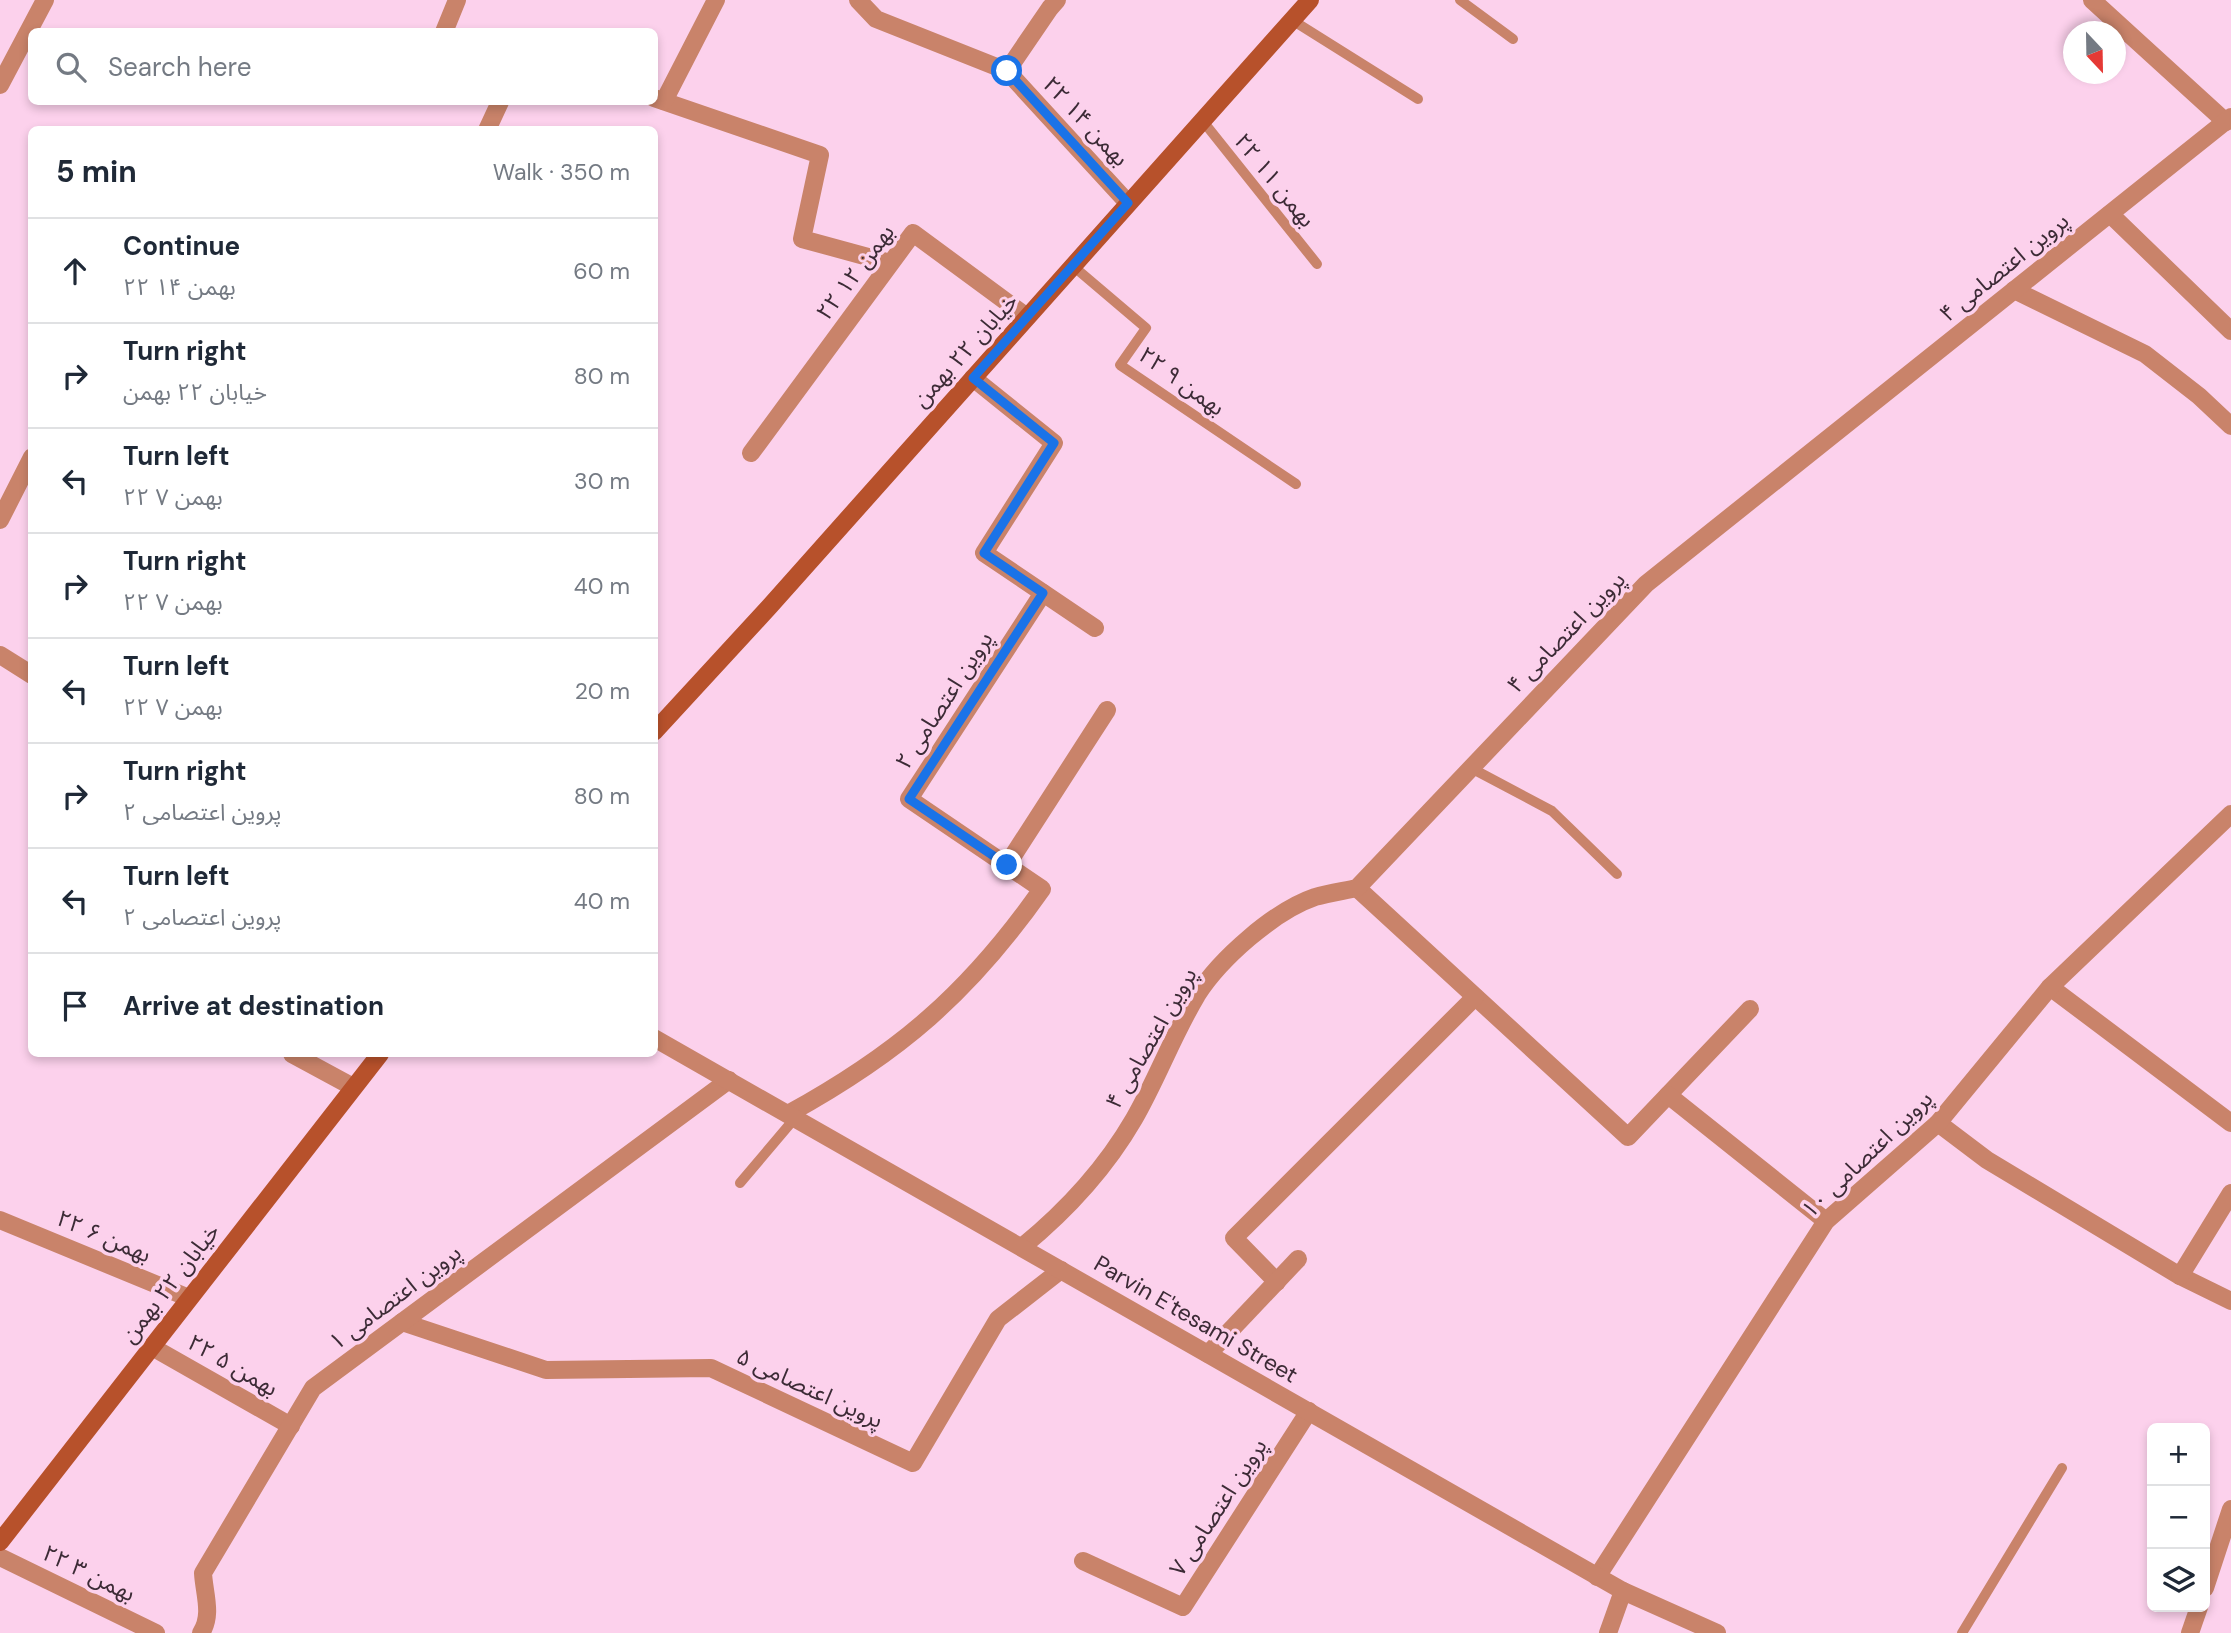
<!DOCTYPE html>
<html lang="en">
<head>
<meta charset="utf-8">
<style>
  body { margin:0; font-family:"DM Sans","Noto Sans Arabic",sans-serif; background:#f2f2f3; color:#1f2937 }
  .controls { position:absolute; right:21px; bottom:21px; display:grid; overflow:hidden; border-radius:10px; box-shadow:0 4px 10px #0003 }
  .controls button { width:63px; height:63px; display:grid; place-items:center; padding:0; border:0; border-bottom:2px solid #e0e1e3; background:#fff; color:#1f2937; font:35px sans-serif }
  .compass { position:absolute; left:2063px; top:21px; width:63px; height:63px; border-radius:50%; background:#fff; box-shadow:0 4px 10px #0003; rotate:158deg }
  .stop { position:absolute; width:21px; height:21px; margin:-16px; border:5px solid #1a73e8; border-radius:50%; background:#fff }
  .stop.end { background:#1a73e8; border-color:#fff; box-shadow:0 2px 7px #0008 }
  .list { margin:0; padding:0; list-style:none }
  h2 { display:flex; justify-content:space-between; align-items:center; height:91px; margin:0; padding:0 28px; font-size:30px }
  h2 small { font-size:23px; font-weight:400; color:#747a83 }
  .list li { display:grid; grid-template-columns:46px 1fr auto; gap:21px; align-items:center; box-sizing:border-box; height:105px; padding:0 28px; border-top:2px solid #e0e1e3 }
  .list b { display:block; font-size:26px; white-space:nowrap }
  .list p { margin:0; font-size:23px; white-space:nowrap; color:#747a83 }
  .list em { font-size:23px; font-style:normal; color:#747a83 }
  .icon { flex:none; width:38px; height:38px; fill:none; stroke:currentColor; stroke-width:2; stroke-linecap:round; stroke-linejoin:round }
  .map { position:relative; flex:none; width:2231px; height:1633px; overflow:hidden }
  .search { position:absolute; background:#fff; box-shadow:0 4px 10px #0003; left:28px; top:28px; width:630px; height:77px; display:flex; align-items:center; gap:18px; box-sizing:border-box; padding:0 24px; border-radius:10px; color:#747a83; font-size:26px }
  .panel { position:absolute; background:#fff; box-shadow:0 4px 10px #0003; left:28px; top:126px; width:630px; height:931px; border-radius:10px }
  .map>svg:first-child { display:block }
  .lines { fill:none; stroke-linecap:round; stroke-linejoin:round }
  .service { stroke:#c9836a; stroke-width:10 }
  .minor { stroke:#c9836a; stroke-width:18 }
  .tertiary { stroke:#c9836a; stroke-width:18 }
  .secondary { stroke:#b7512b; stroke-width:18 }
  .route { stroke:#1a73e8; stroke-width:9 }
  .labels { text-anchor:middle; stroke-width:7; stroke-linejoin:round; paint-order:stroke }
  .street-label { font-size:23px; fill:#3c2b36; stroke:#fcd1ec }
</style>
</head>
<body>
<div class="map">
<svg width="2231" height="1633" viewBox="0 0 2231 1633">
  <rect width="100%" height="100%" fill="#fcd1ec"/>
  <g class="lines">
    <g class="service">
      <polyline points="1460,0 1513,39"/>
      <polyline points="1292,20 1418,99"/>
      <polyline points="1202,120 1317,264"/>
      <polyline points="1073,266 1146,328 1120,365 1296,484"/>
      <polyline points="1471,768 1552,811 1617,874"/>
      <polyline points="740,1183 795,1118"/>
      <polyline points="1962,1633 2062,1468"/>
    </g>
    <g class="minor">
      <polyline points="858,0 876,19 1007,71 1128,203"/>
      <polyline points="2092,0 2226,122"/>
      <polyline points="444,32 457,0"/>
      <polyline points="1007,71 1050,8 1057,0"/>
      <polyline points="0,85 45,0"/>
      <polyline points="654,98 820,155 802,239 890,263"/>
      <polyline points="664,101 716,0"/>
      <polyline points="487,130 500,102"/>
      <polyline points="2110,214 2231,331"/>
      <polyline points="2014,290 2145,354 2199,396 2231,426"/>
      <polyline points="973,378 1054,443 984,553 1095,628"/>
      <polyline points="751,453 913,233 1027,317"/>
      <polyline points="0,520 32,457"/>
      <polyline points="1007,865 1107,710"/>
      <polyline points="1357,888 1628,1137 1750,1009"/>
      <polyline points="2050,987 2231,1123"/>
      <polyline points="292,1054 353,1087"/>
      <polyline points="1668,1095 1826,1221"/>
      <path d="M 788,1114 C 899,1053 969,993 1042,889 L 909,799 L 1043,593"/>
      <polyline points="1938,1123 1987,1160 2180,1276 2231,1301"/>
      <polyline points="0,1220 189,1298"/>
      <path d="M 1022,1247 C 1066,1211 1105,1169 1134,1119 C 1157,1079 1173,1035 1197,995 C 1220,959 1274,911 1315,897 C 1328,893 1343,891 1357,888 L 1646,584 L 2231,117"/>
      <polyline points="2180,1276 2231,1193"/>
      <polyline points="1277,1282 1234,1238 1475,997"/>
      <polyline points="402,1322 546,1370 711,1368 913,1463 998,1319 1061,1270"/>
      <polyline points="152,1347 291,1426"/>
      <polyline points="1208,1354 1298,1259"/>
      <polyline points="0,1557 156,1633"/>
      <polyline points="1083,1561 1183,1607 1309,1411"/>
      <polyline points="1597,1577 1826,1221 1938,1123 2050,987 2231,814"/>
      <polyline points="2205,1588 2231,1509"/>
      <path d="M 201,1633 C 213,1615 204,1593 203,1573 L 313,1388 L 729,1080"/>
      <polyline points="1608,1633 1623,1591"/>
      <polyline points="2190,1633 2199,1607"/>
    </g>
    <g class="tertiary">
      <polyline points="0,655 32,675"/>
      <polyline points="654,1038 1623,1591 1717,1633"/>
    </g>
    <g class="secondary">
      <polyline points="654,732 770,606 1310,0"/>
      <polyline points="0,1542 380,1054"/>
    </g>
  </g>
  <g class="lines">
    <polyline class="route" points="1007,865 909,799 1043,593 984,553 1054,443 973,378 1128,203 1007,71"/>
  </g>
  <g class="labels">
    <g class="street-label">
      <text transform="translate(1086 121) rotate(47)" y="8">۲۲ بهمن ۱۴</text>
      <text transform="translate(1275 180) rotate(51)" y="8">۲۲ بهمن ۱۱</text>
      <text transform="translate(2004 267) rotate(-39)" y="8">پروین اعتصامی ۴</text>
      <text transform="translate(855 272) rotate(-53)" y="8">۲۲ بهمن ۱۲</text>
      <text transform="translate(965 350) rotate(-48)" y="8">خیابان ۲۲ بهمن</text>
      <text transform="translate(1182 381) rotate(36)" y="8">۲۲ بهمن ۹</text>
      <text transform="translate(1566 632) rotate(-46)" y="8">پروین اعتصامی ۴</text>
      <text transform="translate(944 700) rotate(-57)" y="8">پروین اعتصامی ۲</text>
      <text transform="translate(1151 1038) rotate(-60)" y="8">پروین اعتصامی ۴</text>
      <text transform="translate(1867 1154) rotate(-44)" y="8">پروین اعتصامی ۱۰</text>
      <text transform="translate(104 1236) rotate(23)" y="8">۲۲ بهمن ۶</text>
      <text transform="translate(170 1283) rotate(-52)" y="8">خیابان ۲۲ بهمن</text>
      <text transform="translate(395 1297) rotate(-37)" y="8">پروین اعتصامی ۱</text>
      <text transform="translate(1196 1319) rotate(30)" y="8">Parvin E'tesami Street</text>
      <text transform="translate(233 1365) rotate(30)" y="8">۲۲ بهمن ۵</text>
      <text transform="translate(810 1388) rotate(25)" y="8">پروین اعتصامی ۵</text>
      <text transform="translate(1218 1507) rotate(-57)" y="8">پروین اعتصامی ۷</text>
      <text transform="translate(89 1573) rotate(26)" y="8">۲۲ بهمن ۳</text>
    </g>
  </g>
</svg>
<div class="controls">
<button>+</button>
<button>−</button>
<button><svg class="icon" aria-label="layers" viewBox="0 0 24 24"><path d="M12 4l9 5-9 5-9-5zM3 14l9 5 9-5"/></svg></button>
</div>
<svg class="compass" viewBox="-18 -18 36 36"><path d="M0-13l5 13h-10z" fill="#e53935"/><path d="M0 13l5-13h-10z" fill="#747a83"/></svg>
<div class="stop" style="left:1007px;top:71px"></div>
<div class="stop end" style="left:1007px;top:865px"></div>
<div class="search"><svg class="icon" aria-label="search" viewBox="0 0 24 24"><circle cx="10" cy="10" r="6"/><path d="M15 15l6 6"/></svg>Search here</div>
<section class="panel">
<h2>5 min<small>Walk · 350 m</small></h2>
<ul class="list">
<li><svg class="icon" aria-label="ahead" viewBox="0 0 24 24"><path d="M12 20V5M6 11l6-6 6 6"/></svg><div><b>Continue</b><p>۲۲ بهمن ۱۴</p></div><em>60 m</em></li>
<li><svg class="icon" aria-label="right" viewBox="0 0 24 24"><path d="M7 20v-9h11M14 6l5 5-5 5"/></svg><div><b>Turn right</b><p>خیابان ۲۲ بهمن</p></div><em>80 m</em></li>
<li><svg class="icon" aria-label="left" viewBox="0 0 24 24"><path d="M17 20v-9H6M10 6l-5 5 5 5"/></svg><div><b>Turn left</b><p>۲۲ بهمن ۷</p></div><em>30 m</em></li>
<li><svg class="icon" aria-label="right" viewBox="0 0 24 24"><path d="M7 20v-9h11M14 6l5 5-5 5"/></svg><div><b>Turn right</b><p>۲۲ بهمن ۷</p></div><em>40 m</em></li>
<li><svg class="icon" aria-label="left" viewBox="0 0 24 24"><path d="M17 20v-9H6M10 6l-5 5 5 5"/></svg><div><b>Turn left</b><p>۲۲ بهمن ۷</p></div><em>20 m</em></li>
<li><svg class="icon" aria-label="right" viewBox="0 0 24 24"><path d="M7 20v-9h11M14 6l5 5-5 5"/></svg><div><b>Turn right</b><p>پروین اعتصامی ۲</p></div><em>80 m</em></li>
<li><svg class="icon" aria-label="left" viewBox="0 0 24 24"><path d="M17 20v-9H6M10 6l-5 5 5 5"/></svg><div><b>Turn left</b><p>پروین اعتصامی ۲</p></div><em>40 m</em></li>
<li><svg class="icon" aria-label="arrive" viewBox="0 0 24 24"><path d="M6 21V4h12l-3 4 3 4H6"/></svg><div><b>Arrive at destination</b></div></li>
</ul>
</section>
</div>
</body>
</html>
